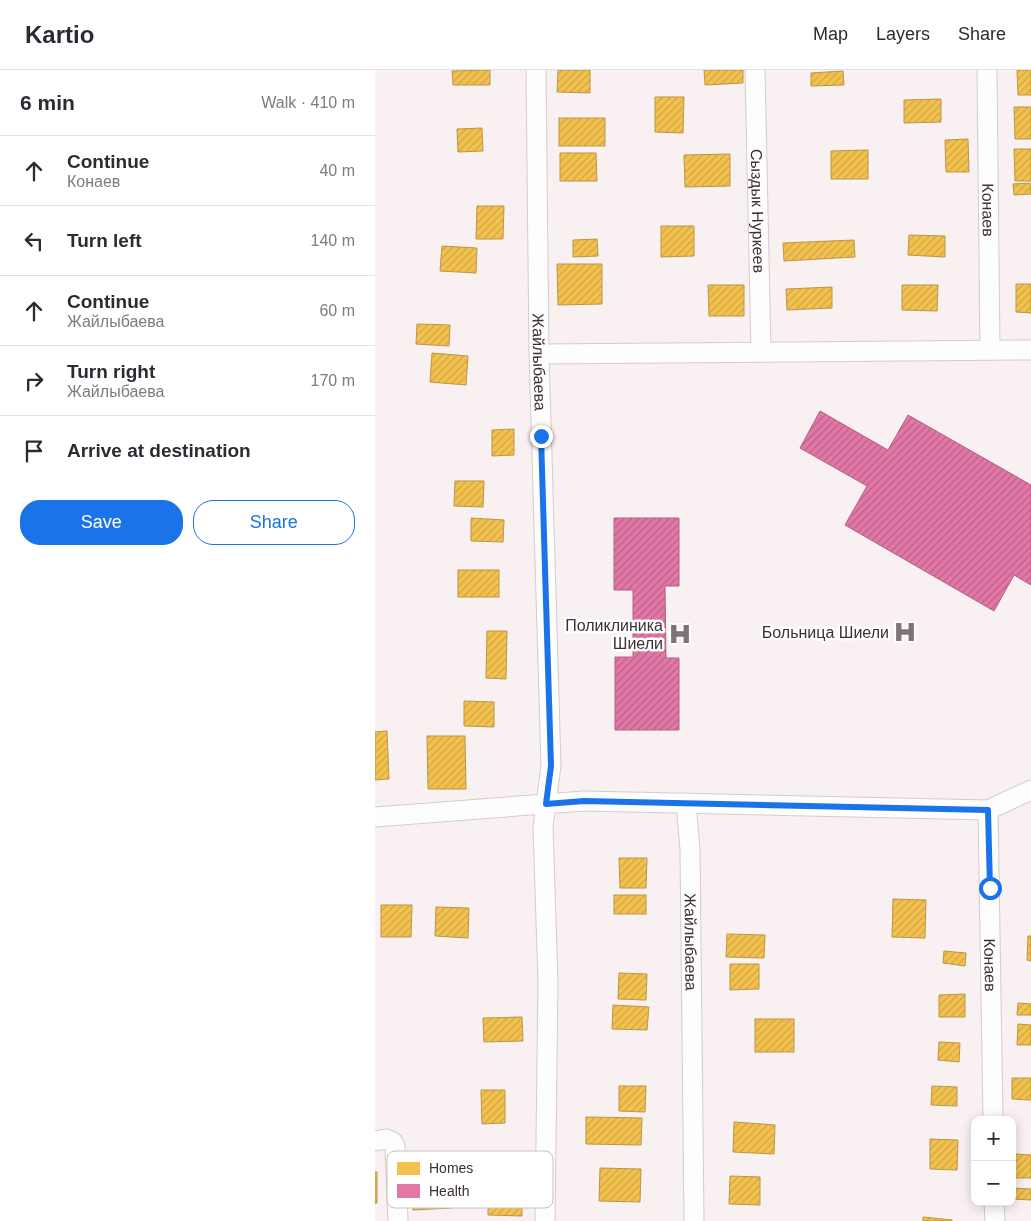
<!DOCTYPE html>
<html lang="en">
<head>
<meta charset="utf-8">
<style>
  body { margin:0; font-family:Arial,sans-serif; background:#f7f7f7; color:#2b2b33 }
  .controls { position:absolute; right:15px; bottom:15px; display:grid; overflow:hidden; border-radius:10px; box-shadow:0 2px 12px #0003 }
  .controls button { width:45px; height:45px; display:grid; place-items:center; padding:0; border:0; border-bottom:1px solid #e1e1e2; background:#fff; color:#2b2b33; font:25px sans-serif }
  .stop { position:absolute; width:15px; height:15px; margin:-11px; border:4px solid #1a73e8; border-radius:50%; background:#fff }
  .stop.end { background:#1a73e8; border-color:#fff; box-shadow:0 1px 5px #0008 }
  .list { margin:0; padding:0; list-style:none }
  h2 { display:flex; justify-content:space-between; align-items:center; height:65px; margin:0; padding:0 20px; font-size:21px }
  h2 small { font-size:16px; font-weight:400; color:#7c7c81 }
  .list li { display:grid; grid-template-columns:32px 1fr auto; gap:15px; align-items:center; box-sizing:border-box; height:70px; padding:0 20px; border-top:1px solid #e1e1e2 }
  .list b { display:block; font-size:19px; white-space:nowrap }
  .list p { margin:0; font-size:16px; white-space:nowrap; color:#7c7c81 }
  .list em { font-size:16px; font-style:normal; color:#7c7c81 }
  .actions { display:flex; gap:10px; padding:15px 20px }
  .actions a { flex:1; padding:11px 0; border:1px solid #1a73e8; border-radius:20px; text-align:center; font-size:18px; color:#1a73e8 }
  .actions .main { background:#1a73e8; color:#fff }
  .icon { flex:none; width:28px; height:28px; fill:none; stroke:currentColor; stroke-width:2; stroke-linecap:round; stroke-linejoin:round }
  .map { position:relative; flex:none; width:656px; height:1151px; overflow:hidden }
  header { display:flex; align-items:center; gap:30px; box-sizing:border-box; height:70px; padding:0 25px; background:#fff; border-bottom:1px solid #e1e1e2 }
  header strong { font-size:24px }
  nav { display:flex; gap:28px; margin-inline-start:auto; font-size:18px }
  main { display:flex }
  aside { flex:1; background:#fff }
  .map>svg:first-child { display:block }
  .homes { fill:url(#homes-hatch); stroke:#bc9646 }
  .health { fill:url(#health-hatch); stroke:#b26285 }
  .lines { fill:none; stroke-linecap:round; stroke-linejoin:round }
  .minor-casing { stroke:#d6cbcc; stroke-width:21 }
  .minor { stroke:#fefdfd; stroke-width:19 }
  .route { stroke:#1a73e8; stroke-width:6 }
  .labels { text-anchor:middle; stroke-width:5; stroke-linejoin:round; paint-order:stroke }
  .street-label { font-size:16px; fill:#3e3032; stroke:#fff }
  .poi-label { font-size:16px; fill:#3e3032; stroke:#fff; text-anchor:end }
  .key { fill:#fff; stroke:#c5c1c2; stroke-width:1 }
  .key-label { font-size:14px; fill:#3e3032 }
</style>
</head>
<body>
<header>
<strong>Kartio</strong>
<nav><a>Map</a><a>Layers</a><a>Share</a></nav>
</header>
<main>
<aside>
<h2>6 min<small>Walk · 410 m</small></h2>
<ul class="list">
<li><svg class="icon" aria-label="ahead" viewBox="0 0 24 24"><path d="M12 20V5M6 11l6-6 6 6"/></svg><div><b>Continue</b><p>Конаев</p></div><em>40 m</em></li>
<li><svg class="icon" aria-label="left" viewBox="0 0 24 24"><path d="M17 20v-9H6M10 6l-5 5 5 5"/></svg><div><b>Turn left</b></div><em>140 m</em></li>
<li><svg class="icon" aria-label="ahead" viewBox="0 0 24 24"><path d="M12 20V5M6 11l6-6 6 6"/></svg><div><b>Continue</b><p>Жайлыбаева</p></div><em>60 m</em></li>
<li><svg class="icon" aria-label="right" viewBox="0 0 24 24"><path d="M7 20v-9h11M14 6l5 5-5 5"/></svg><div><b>Turn right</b><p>Жайлыбаева</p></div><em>170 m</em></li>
<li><svg class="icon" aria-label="arrive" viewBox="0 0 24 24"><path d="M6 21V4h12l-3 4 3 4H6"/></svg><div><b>Arrive at destination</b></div></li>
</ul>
<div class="actions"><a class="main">Save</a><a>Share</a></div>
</aside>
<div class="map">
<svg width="656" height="1151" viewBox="0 0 656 1151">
  <defs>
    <pattern id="homes-hatch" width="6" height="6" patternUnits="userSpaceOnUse" patternTransform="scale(1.25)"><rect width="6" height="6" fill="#f2c14e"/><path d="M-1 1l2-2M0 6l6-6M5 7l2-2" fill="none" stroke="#d1a645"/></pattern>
    <pattern id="health-hatch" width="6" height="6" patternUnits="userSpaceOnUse" patternTransform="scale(1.25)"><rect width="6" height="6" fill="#e377a8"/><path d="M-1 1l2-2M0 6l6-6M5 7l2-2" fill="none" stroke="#b96289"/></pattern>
  </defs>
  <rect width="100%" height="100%" fill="#f8f0f1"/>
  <g class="homes">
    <polygon points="115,0 115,15 78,15 77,1"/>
    <polygon points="183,0 215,0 215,23 182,22"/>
    <polygon points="329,0 368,0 368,13 330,15"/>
    <polygon points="642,0 656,0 656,25 643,25"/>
    <polygon points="468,1 469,15 436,16 436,3"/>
    <polygon points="280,27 309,27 308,63 280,62"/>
    <polygon points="566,29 566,52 529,53 529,30"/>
    <polygon points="639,37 656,37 656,69 640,69"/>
    <rect x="184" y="48" width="46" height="28"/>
    <polygon points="107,58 108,81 83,82 82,59"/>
    <polygon points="593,69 594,102 571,102 570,70"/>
    <polygon points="639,79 656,79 656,111 640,111"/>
    <polygon points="493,80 493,109 456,109 456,81"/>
    <polygon points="185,83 221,83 222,111 185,111"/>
    <polygon points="355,84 355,116 310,117 309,85"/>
    <polygon points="655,113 656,124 639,125 638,114"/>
    <polygon points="102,136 129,136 128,169 101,169"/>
    <polygon points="286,156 319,156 319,186 286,187"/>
    <polygon points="534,165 570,166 570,187 533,185"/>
    <polygon points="222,169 223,186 198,187 198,170"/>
    <polygon points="479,170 480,187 409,191 408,173"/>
    <polygon points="67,176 102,178 101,203 65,201"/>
    <polygon points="182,194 227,194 227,234 183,235"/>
    <polygon points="641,214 656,214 656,243 641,242"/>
    <polygon points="333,215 369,215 369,246 334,246"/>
    <polygon points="527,215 563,215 562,241 527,240"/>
    <polygon points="457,217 457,238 412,240 411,219"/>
    <polygon points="42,254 75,255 74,276 41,274"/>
    <polygon points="57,283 93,286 91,315 55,312"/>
    <polygon points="139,359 139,385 117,386 117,360"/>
    <polygon points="80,411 109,411 108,437 79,436"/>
    <polygon points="96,448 129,450 128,472 96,471"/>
    <rect x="83" y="500" width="41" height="27"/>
    <polygon points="112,561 132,561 131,609 111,608"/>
    <polygon points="89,631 119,632 119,657 89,656"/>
    <polygon points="12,661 14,709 0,710 0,662"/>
    <polygon points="52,666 90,666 91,719 53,719"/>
    <polygon points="244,788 272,788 271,818 245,818"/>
    <rect x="239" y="825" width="32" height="19"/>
    <polygon points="518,829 551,830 550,868 517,867"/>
    <polygon points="6,835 37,835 36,867 6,867"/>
    <polygon points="61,837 94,838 93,868 60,866"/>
    <polygon points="352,864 390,865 389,888 351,887"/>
    <polygon points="653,866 656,866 656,891 652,890"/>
    <polygon points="569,881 591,883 590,896 568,893"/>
    <polygon points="355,894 384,894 384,919 355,920"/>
    <polygon points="244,903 272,904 271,930 243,929"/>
    <polygon points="590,924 590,947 564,947 564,925"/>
    <polygon points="643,933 656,934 656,945 642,945"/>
    <polygon points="238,935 274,937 272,960 237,959"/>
    <polygon points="147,947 148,971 109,972 108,948"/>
    <rect x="380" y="949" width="39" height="33"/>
    <polygon points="643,954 656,955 656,975 642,975"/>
    <polygon points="564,972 585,973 584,992 563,990"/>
    <polygon points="637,1008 656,1008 656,1030 637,1029"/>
    <polygon points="244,1016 271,1016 270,1042 244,1041"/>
    <polygon points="557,1016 582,1017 582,1036 556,1035"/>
    <polygon points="106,1020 130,1020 130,1053 107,1054"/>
    <polygon points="211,1047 267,1048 266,1075 211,1074"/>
    <polygon points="359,1052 400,1055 399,1084 358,1082"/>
    <polygon points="555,1069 583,1070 582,1100 555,1099"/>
    <polygon points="641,1084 656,1085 656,1108 640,1108"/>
    <polygon points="225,1098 266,1099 265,1132 224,1131"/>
    <rect x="0" y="1102" width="2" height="31"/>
    <polygon points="355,1106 385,1107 385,1135 354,1134"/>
    <polygon points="74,1112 76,1138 38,1140 36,1114"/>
    <polygon points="637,1118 656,1119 656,1130 637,1129"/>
    <polygon points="113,1122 147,1123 147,1146 113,1145"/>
    <polygon points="548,1147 577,1150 577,1151 548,1151"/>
  </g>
  <g class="health">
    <polygon points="445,341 513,380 533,345 656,415 656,515 639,505 619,541 470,455 492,416 425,378"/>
    <polygon points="239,448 304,448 304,516 290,516 291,588 304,588 304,660 240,660 240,587 258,587 258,520 239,520"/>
  </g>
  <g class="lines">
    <defs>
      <g id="minor">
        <path id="s1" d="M 161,0 L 164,284 L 176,696 L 168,757 L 173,912 L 170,1151"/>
        <path id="s2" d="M 380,0 L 386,282"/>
        <path id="s3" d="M 612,0 L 615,280"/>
        <polyline points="164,284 656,280"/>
        <path id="s4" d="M 311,733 L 315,779 L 319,1151"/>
        <path id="s5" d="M 613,740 L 618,1050"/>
        <polyline points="0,747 209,731 613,740 656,720"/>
        <polyline points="0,1071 11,1069 18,1072 20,1077 23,1151"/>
        <polyline points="619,1132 620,1151"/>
      </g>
    </defs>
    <use href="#minor" class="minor-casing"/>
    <use href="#minor" class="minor"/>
  </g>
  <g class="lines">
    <polyline class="route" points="166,366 176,696 171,734 209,731 613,740 615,818"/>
  </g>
  <defs>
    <symbol id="hospital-bare" viewBox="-9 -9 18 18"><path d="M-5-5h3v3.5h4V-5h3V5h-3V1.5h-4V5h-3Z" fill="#7f7375" stroke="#fff" stroke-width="2.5" paint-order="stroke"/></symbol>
  </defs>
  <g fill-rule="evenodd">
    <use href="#hospital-bare" x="514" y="546" width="32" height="32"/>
    <use href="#hospital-bare" x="289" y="548" width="32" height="32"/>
  </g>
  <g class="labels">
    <g class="street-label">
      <text dy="6" stroke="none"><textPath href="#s3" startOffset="140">Конаев</textPath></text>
      <text dy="6" stroke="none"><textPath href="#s2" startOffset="141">Сыздык Нуркеев</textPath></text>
      <text dy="6" stroke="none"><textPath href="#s1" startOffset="292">Жайлыбаева</textPath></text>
      <text dy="6" stroke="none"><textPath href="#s4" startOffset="139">Жайлыбаева</textPath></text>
      <text dy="6" stroke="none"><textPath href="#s5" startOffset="155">Конаев</textPath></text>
    </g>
    <g class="poi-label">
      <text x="288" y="561">Поликлиника<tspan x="288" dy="18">Шиели</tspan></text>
      <text x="514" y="568">Больница Шиели</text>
    </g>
  </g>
  <rect x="12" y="1081" width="166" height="57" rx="8" class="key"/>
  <rect x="22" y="1092" width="23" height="13" fill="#f2c14e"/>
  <rect x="22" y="1114" width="23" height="14" fill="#e377a8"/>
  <g class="key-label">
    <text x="54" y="1103">Homes</text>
    <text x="54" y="1126">Health</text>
  </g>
</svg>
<div class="controls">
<button>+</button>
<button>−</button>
</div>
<div class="stop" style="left:615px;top:818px"></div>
<div class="stop end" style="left:166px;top:366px"></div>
</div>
</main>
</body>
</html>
